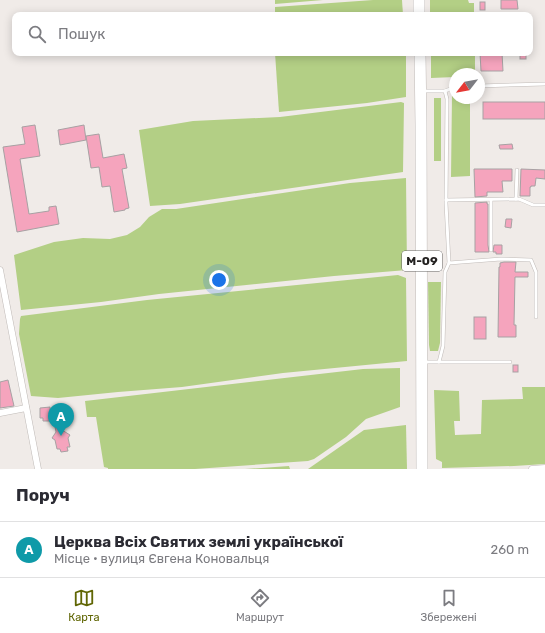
<!DOCTYPE html>
<html lang="uk">
<head>
<meta charset="utf-8">
<style>
  body { margin:0; font-family:Rubik,sans-serif; background:#f2f2f3; color:#2b2b33 }
  .compass { position:absolute; left:449px; top:68px; width:36px; height:36px; border-radius:50%; background:#fff; box-shadow:0 2px 10px #0003; rotate:239deg }
  .you { position:absolute; left:219px; top:280px; width:14px; height:14px; margin:-10px; border:3px solid #fff; border-radius:50%; background:#1a73e8; box-shadow:0 0 0 6px #1a73e833 }
  .badge { display:grid; place-items:center; width:26px; height:26px; border-radius:50%; background:#606604; color:#fff; font-size:13px; font-weight:700 }
  .pin { position:absolute; translate:-50% -33px; filter:drop-shadow(0 1px 2px #0008) }
  .pin::after { content:''; position:absolute; top:21px; width:14px; height:12px; background:inherit; clip-path:polygon(0 0,100% 0,50% 100%) }
  .list { margin:0; padding:0; list-style:none }
  h2 { display:flex; justify-content:space-between; align-items:center; height:52px; margin:0; padding:0 16px; font-size:17px }
  h2 small { font-size:13px; font-weight:400; color:#7c7c81 }
  .list li { display:grid; grid-template-columns:26px 1fr auto; gap:12px; align-items:center; box-sizing:border-box; height:56px; padding:0 16px; border-top:1px solid #e1e1e2 }
  .list b { display:block; font-size:15px; white-space:nowrap }
  .list p { margin:0; font-size:13px; white-space:nowrap; color:#7c7c81 }
  .list em { font-size:13px; font-style:normal; color:#7c7c81 }
  .icon { flex:none; width:22px; height:22px; fill:none; stroke:currentColor; stroke-width:2; stroke-linecap:round; stroke-linejoin:round }
  .map { position:relative; flex:none; width:545px; height:469px; overflow:hidden }
  .search { position:absolute; background:#fff; box-shadow:0 2px 10px #0003; left:12px; right:12px; top:12px; height:44px; display:flex; align-items:center; gap:10px; box-sizing:border-box; padding:0 14px; border-radius:8px; color:#7c7c81; font-size:15px }
  .sheet { height:108px; background:#fff }
  nav { display:flex; justify-content:space-around; align-items:center; box-sizing:border-box; height:56px; border-top:1px solid #e1e1e2; background:#fff; font-size:11px; color:#7c7c81 }
  nav a { display:grid; justify-items:center; gap:2px }
  nav .on { color:#606604 }
  .map>svg:first-child { display:block }
  .green { fill:#b3cf85 }
  .building { fill:#f5a4bd; stroke:#a7a1a3 }
  .lines { fill:none; stroke-linecap:round; stroke-linejoin:round }
  .service-casing { stroke:#c0bbb8; stroke-width:4 }
  .minor-casing { stroke:#c0bbb8; stroke-width:7 }
  .trunk-casing { stroke:#c0bbb8; stroke-width:12 }
  .service { stroke:#fff; stroke-width:3 }
  .minor { stroke:#fff; stroke-width:6 }
  .trunk { stroke:#fff; stroke-width:11 }
  .labels { text-anchor:middle; stroke-width:4; stroke-linejoin:round; paint-order:stroke }
  .shield { fill:#fff; stroke:#656463; stroke-width:1 }
  .shield-label { font-size:12px; font-weight:bold; fill:#232120 }
</style>
</head>
<body>
<div class="map">
<svg width="545" height="469" viewBox="0 0 545 469">
  <rect width="100%" height="100%" fill="#f0ebe8"/>
  <g class="green">
    <polygon points="275,0 323,0 275,4"/>
    <polygon points="373,0 402,0 403,15 275,15 275,7"/>
    <polygon points="430,0 468,0 469,3 474,3 474,15 430,15"/>
    <polygon points="275,53 406,53 406,97 367,103 279,112"/>
    <polygon points="431,53 475,53 475,74 455,74 455,77 431,78"/>
    <polygon points="452,95 455,95 455,98 470,98 470,176 451,177"/>
    <rect x="434" y="98" width="7" height="63"/>
    <polygon points="401,102 404,103 403,172 180,204 150,206 139,130 193,121 280,117"/>
    <polygon points="406,178 407,270 334,276 159,294 101,302 21,310 14,255 54,242 83,238 110,239 127,235 140,227 149,217 162,209 176,209 350,183"/>
    <polygon points="398,275 406,278 407,361 283,373 182,387 118,392 58,398 31,396 19,334 20,319 21,316 147,300"/>
    <polygon points="428,282 441,282 440,343 438,351 430,351 429,345"/>
    <polygon points="400,368 400,407 366,419 346,437 314,459 308,461 195,469 108,469 108,468 104,467 96,417 87,417 85,401 363,369"/>
    <polygon points="522,387 545,387 545,464 514,466 442,468 442,462 436,459 434,390 459,391 460,421 454,421 455,435 481,434 482,400 523,399"/>
    <polygon points="406,425 407,469 308,469 364,430"/>
    <polygon points="289,466 290,469 245,469"/>
  </g>
  <g class="building">
    <polygon points="501,0 517,0 518,9 501,9"/>
    <rect x="480" y="2" width="5" height="8"/>
    <polygon points="480,53 502,53 503,71 481,71"/>
    <rect x="520" y="53" width="6" height="6"/>
    <rect x="483" y="102" width="62" height="17"/>
    <polygon points="35,125 40,156 20,159 29,214 49,211 49,207 56,206 59,224 17,232 3,147 25,144 22,127"/>
    <polygon points="84,125 86,140 60,145 58,130"/>
    <polygon points="99,134 103,158 124,154 127,168 122,169 129,208 125,209 125,210 114,212 110,186 102,187 99,167 91,168 86,136"/>
    <polygon points="512,144 513,149 500,149 499,145"/>
    <polygon points="474,169 512,169 512,181 502,181 503,192 487,192 487,196 475,197"/>
    <polygon points="521,169 545,170 545,179 536,178 535,186 531,186 531,187 530,187 530,196 520,196"/>
    <polygon points="487,202 487,204 488,204 488,245 489,252 475,252 475,203"/>
    <polygon points="506,219 512,219 511,228 505,227"/>
    <polygon points="494,245 502,245 502,254 496,254 496,252 493,252"/>
    <polygon points="504,262 516,262 515,272 528,272 528,277 515,277 514,325 516,325 516,337 498,337 499,267 500,267 500,263"/>
    <rect x="474" y="317" width="12" height="22"/>
    <rect x="513" y="365" width="5" height="7"/>
    <polygon points="8,380 14,406 0,408 0,382"/>
    <polygon points="50,407 50,410 61,409 62,430 70,435 68,438 70,447 67,447 68,451 61,452 60,449 57,449 55,440 52,438 56,432 54,421 43,421 43,418 40,418 40,408"/>
  </g>
  <g class="lines">
    <defs>
      <g id="service">
        <polyline points="479,86 545,84"/>
        <polyline points="424,91 445,91 455,87"/>
        <polyline points="445,91 447,99 446,203 449,263 501,259 531,260 536,272 536,317"/>
        <polyline points="516,199 517,170"/>
        <polyline points="446,200 519,199 533,205 545,205"/>
        <polyline points="491,250 491,200"/>
        <polyline points="424,362 510,362"/>
        <polyline points="439,362 443,346 445,272 449,263"/>
      </g>
      <g id="minor">
        <polyline points="0,270 38,469"/>
        <polyline points="0,413 26,408"/>
        <polyline points="532,469 545,468"/>
      </g>
      <g id="trunk">
        <polyline points="419,0 419,15"/>
        <polyline points="420,53 421,125 422,469"/>
      </g>
    </defs>
    <use href="#service" class="service-casing"/>
    <use href="#minor" class="minor-casing"/>
    <use href="#trunk" class="trunk-casing"/>
    <use href="#service" class="service"/>
    <use href="#minor" class="minor"/>
    <use href="#trunk" class="trunk"/>
  </g>
  <g class="labels">
    <rect class="shield" x="402" y="251" width="40" height="20" rx="3"/>
    <g class="shield-label">
      <text x="422" y="265">М-09</text>
    </g>
  </g>
</svg>
<svg class="compass" viewBox="-18 -18 36 36"><path d="M0-13l5 13h-10z" fill="#e53935"/><path d="M0 13l5-13h-10z" fill="#7c7c81"/></svg>
<div class="you"></div>
<div class="pin badge" style="left:61px;top:436px;background:#0f9aa8">A</div>
<div class="search"><svg class="icon" aria-label="search" viewBox="0 0 24 24"><circle cx="10" cy="10" r="6"/><path d="M15 15l6 6"/></svg>Пошук</div>
</div>
<section class="sheet">
<h2>Поруч<small></small></h2>
<ul class="list">
<li><span class="badge" style="background:#0f9aa8">A</span><div><b>Церква Всіх Святих землі української</b><p>Місце · вулиця Євгена Коновальця</p></div><em>260 m</em></li>
</ul>
</section>
<nav>
<a class="on"><svg class="icon" aria-label="map" viewBox="0 0 24 24"><path d="M3 6l6-2 6 2 6-2v14l-6 2-6-2-6 2zM9 4v14M15 6v14"/></svg>Карта</a>
<a><svg class="icon" aria-label="directions" viewBox="0 0 24 24"><path d="M12 3l9 9-9 9-9-9zM9 14v-3h6M13 9l2 2-2 2"/></svg>Маршрут</a>
<a><svg class="icon" aria-label="saved" viewBox="0 0 24 24"><path d="M7 4h10v16l-5-4-5 4z"/></svg>Збережені</a>
</nav>
</body>
</html>
